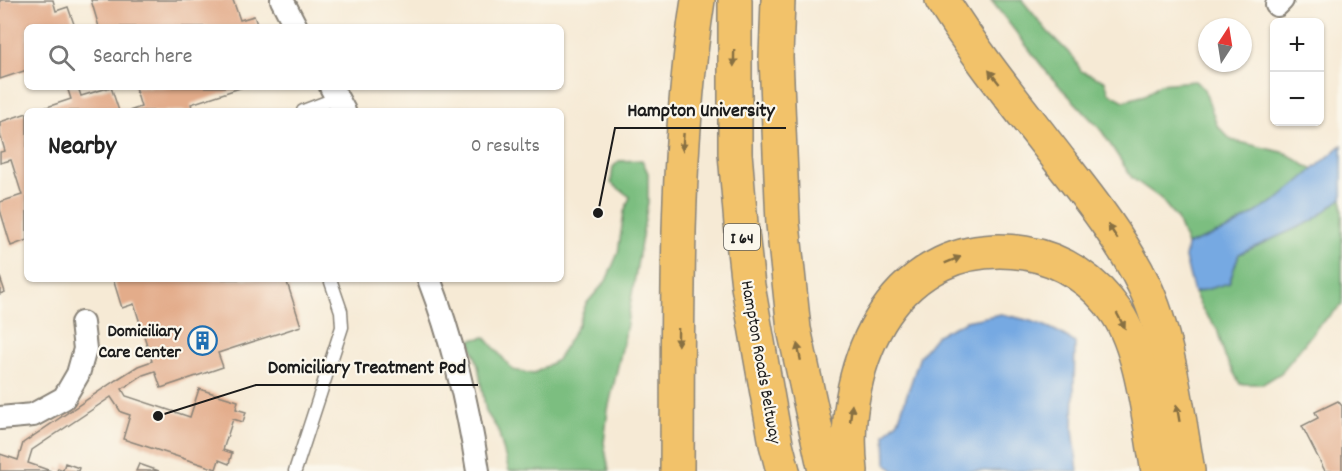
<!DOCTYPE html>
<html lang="en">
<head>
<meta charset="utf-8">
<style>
  body { margin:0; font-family:Dekko,sans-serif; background:#f6f6f6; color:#222 }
  .controls { position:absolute; right:18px; top:18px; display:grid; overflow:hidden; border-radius:9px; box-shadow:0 2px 4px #0004 }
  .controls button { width:54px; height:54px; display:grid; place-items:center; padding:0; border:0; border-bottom:2px solid #e0e0e0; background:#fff; color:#222; font:30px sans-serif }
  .compass { position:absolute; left:1198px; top:18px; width:54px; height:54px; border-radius:50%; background:#fff; box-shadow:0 2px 4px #0004; rotate:12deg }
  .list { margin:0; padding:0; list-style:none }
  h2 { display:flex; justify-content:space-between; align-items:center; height:78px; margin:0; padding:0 24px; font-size:26px }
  h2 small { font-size:20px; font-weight:400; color:#767676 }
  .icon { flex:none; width:33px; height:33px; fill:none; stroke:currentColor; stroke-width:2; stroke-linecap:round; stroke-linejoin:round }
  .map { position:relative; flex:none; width:1342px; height:471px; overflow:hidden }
  .search { position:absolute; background:#fff; box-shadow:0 2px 4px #0004; left:24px; top:24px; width:540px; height:66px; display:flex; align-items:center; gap:15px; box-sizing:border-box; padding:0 21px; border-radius:9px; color:#767676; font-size:22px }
  .panel { position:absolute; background:#fff; box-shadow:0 2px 4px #0004; left:24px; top:108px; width:540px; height:174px; border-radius:9px }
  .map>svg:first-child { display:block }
  .forest { fill:#7cbe80; stroke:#4c6d4e; stroke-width:1.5 }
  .water { fill:#76a9e2; stroke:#49627f; stroke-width:1.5 }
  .building { fill:#e3ac8a }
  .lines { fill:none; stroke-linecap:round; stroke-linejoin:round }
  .service-casing { stroke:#898378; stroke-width:15 }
  .minor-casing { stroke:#898378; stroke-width:26 }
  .motorway-casing { stroke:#898378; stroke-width:36 }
  .service { stroke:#fff; stroke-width:12 }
  .minor { stroke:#fff; stroke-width:22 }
  .motorway { stroke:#f2c26a; stroke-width:33 }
  .oneway { fill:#876f43 }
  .labels { text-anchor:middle; stroke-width:4.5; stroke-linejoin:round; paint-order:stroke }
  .shield { fill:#fbf7ec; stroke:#5f5e5a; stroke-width:1.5 }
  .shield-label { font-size:16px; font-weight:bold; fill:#1c1c1c }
  .poi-label { font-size:18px; font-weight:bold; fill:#1c1c1c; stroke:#fbf7ec; text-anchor:end }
  .street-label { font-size:18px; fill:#1c1c1c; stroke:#fbf7ec }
  .leader { fill:none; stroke:#1c1c1c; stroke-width:2 }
  .callout-dot { fill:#1c1c1c; stroke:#fbf7ec; stroke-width:2 }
  .callout-label { font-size:20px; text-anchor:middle; font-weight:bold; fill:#1c1c1c; stroke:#fbf7ec; stroke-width:4.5; stroke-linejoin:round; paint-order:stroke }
</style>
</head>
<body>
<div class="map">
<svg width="1342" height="471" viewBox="0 0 1342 471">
  <rect width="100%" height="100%" fill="#fbf7ec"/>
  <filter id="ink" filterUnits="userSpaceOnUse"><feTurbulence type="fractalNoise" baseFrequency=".0167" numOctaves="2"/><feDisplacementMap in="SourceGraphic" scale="12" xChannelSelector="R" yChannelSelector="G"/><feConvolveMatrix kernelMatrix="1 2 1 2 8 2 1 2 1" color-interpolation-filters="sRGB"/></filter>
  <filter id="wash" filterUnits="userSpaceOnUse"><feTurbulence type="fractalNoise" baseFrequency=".008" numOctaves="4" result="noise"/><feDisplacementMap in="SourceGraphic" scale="24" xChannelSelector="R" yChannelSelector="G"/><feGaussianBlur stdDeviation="1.35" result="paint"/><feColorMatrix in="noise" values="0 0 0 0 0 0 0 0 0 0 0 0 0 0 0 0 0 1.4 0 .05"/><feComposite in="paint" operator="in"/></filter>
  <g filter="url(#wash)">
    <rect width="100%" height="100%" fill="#f6ead5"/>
    <g class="forest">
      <polygon points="991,0 1022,0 1048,32 1074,58 1081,71 1105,81 1109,93 1124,101 1145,95 1160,84 1195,81 1204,89 1217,125 1231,140 1286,153 1313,170 1280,198 1229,229 1187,245 1177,219 1160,198 1132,178 1101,130 1049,75"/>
      <polygon points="642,160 648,173 648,202 625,335 608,410 604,443 609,471 509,471 498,430 486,412 478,366 470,340 485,337 513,370 533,374 557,360 578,325 586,304 606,281 618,253 624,212 630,197 611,183 613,167 619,161"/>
      <polygon points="1342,198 1342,305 1319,325 1281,373 1263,384 1240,384 1225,357 1217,329 1204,312 1194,293 1229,283 1239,254 1312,221"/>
    </g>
    <g class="water">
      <polygon points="1342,145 1342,198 1312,221 1239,254 1229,283 1194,293 1185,258 1187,245 1229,229 1280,198"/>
      <path d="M 1001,314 C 1029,320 1052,325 1075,343 L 1073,429 L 1078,471 L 894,471 L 886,463 L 885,434 L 898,421 L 920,356 L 937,335 L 966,321 Z"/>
    </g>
    <g id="blocks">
      <g class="building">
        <polygon points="0,0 53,0 56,11 68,7 75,27 27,27 27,70 0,79"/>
        <polygon points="91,0 233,0 240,20 254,16 258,27 99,27"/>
        <polygon points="67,87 78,87 81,96 111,87 119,111 35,111 71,99"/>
        <polygon points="135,87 243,87 191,104 193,111 129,111 141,107"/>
        <polygon points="27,113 27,240 11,246 0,210 0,202 22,195 11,160 0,163 0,152 5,151 0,134 0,122"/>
        <polygon points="0,277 5,292 0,294"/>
        <polygon points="113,279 286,279 301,326 218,353 223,367 161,388 155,371 143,375 122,389 126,396 190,417 199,389 238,401 236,409 246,412 243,422 233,419 223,450 232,453 229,464 219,460 216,469 123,439 130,415 121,412 111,397 32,450 28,463 51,471 0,471 0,454 18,460 23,443 116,380 138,366 152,361 134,304 122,308"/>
        <polygon points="1338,401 1342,406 1342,471 1325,471 1302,426 1318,418 1315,412"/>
        <polygon points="65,463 79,468 78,471 57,471 58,468 63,470"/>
        <polygon points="139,464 159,471 136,471"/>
      </g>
    </g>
  </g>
  <g filter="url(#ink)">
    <use href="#blocks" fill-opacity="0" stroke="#898378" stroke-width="1.5"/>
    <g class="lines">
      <defs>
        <g id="service">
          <polyline points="303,111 337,98"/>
          <polyline points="295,471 342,327 341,311 330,279"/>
        </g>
        <g id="minor">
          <polyline points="282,0 296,27"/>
          <polyline points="1277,5 1282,0"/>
          <polyline points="331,87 344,111"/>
          <path d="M 429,279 C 453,341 468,406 478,471"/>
          <polyline points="0,418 33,415 64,398 78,374 85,349 82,323"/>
        </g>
        <g id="motorway">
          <polyline points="735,0 735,153 741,224 748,286 776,444 783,471"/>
          <polyline points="778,0 776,57 783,224 794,329 825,471"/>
          <path d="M 942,0 C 978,58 1021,110 1063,165 C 1093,203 1123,242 1144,285 C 1169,337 1178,414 1188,471"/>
          <path d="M 677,471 C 678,314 674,155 698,0"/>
          <path d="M 851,471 C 838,361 896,234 1025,253 C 1063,259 1096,282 1117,313 C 1143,352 1149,425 1158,471"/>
        </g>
      </defs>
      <use href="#service" class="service-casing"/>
      <use href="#minor" class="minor-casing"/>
      <use href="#motorway" class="motorway-casing"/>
      <use href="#service" class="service"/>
      <use href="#minor" class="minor"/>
      <use href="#motorway" class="motorway"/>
    </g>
    <defs><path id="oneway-solid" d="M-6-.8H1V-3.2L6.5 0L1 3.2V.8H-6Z" transform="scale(1.5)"/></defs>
    <g class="oneway">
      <use href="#oneway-solid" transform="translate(734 58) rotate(91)"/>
      <use href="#oneway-solid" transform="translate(994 77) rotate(-128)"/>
      <use href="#oneway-solid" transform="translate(683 142) rotate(94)"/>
      <use href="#oneway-solid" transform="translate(1113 232) rotate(-123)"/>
      <use href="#oneway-solid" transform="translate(953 260) rotate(-22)"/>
      <use href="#oneway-solid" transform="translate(1121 321) rotate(62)"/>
      <use href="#oneway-solid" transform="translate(678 337) rotate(91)"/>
      <use href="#oneway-solid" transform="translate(799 352) rotate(-102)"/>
      <use href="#oneway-solid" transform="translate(851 413) rotate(-84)"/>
      <use href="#oneway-solid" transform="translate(1178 413) rotate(-100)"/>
    </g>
  </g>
  <defs>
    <symbol id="building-ring" viewBox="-11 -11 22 22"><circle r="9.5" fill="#fbf7ec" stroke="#1f6fb2" stroke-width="1.5"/><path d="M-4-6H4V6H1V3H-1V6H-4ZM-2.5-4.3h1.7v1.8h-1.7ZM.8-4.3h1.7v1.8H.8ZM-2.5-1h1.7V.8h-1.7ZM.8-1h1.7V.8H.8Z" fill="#1f6fb2"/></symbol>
  </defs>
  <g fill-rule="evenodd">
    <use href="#building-ring" x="186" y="324" width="33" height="33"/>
  </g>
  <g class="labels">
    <rect class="shield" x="724" y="224" width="36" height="26" rx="4.5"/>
    <g class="shield-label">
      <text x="742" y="243">I 64</text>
    </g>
    <g class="poi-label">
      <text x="181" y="336">Domiciliary<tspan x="181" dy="21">Care Center</tspan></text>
    </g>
    <g class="street-label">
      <text transform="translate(762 362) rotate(80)" y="6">Hampton Roads Beltway</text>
    </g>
  </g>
  <path class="leader" d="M598 213L615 128H786M158 416L256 385H478"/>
  <g class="callout-dot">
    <circle cx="598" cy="213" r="6"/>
    <circle cx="158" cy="416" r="6"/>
  </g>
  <g class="callout-label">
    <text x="701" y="116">Hampton University</text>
    <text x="367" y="373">Domiciliary Treatment Pod</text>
  </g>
</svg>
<div class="controls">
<button>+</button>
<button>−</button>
</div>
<svg class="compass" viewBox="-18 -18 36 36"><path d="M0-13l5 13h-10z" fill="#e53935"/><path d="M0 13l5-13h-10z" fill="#767676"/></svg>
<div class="search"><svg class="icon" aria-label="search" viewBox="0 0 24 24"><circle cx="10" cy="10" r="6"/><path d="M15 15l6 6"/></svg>Search here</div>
<section class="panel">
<h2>Nearby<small>0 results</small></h2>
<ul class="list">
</ul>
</section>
</div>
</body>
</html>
